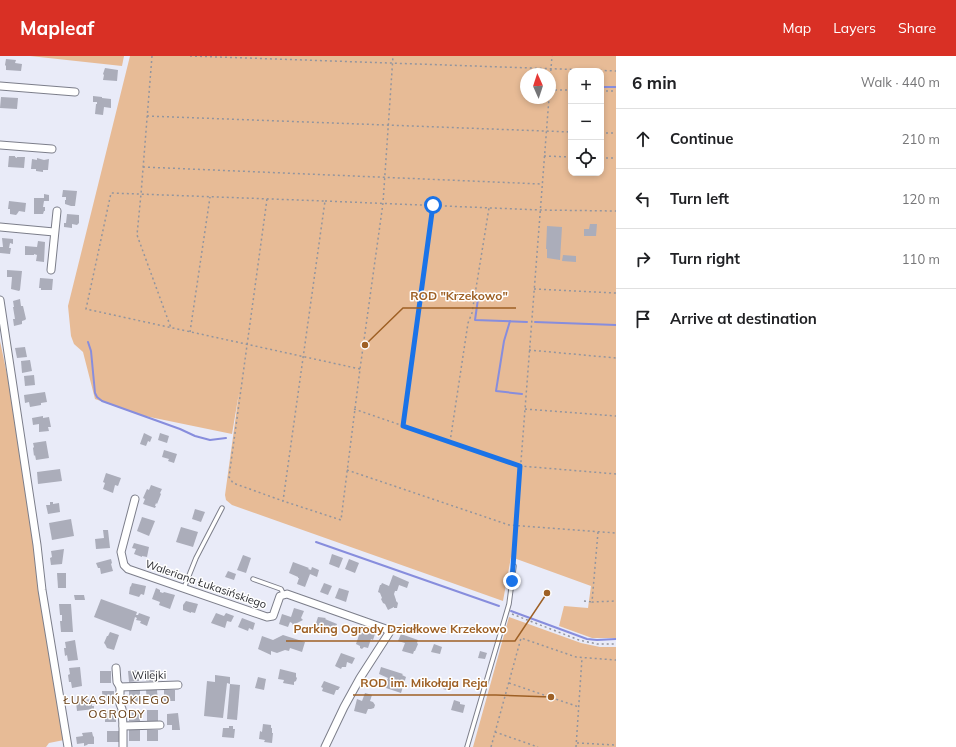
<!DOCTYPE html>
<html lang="en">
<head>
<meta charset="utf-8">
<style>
  body { margin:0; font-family:Mulish,sans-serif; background:#f6f6f6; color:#202124 }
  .controls { position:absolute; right:12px; top:12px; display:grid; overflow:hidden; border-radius:8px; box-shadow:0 2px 6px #0003 }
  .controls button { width:36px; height:36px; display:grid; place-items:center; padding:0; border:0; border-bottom:1px solid #e0e0e0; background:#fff; color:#202124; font:20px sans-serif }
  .compass { position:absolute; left:520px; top:12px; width:36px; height:36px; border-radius:50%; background:#fff; box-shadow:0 2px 6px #0003; rotate:357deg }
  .stop { position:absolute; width:12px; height:12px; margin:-9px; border:3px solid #1a73e8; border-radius:50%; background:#fff }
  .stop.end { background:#1a73e8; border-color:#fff; box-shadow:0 1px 4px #0008 }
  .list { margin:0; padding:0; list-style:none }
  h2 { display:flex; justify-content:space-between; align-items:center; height:52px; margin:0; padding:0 16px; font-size:17px }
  h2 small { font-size:13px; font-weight:400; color:#757577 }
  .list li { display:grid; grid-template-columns:26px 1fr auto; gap:12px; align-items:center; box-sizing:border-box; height:60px; padding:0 16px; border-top:1px solid #e0e0e0 }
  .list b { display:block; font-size:15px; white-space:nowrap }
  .list em { font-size:13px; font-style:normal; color:#757577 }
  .icon { flex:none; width:22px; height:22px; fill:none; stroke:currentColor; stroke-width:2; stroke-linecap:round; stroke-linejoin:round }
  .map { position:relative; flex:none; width:616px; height:691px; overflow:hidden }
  header { display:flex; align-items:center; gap:24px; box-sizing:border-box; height:56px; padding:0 20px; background:#d93025; color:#fff }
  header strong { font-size:19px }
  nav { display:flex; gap:22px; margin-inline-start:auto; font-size:14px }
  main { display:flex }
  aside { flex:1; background:#fff }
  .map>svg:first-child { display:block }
  .green { fill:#e7bb96; fill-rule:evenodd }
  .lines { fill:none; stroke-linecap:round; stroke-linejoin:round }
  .stream { stroke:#878ddd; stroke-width:2 }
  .building { fill:#abadba }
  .lane-casing { stroke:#7c7e8a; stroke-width:5.5 }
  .street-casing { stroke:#7c7e8a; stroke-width:9 }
  .path { stroke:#93959e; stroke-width:1.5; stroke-dasharray:2 3; stroke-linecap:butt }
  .lane { stroke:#fff; stroke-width:3.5 }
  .street { stroke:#fff; stroke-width:7 }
  .route { stroke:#1a73e8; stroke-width:5 }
  .labels { text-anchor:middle; stroke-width:3; stroke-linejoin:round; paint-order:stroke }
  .street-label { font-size:11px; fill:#292a2f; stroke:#fff }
  .neighbourhood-label { font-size:12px; letter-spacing:1px; fill:#673d14; stroke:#fff }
  .leader { fill:none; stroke:#9e6025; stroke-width:1.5 }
  .callout-dot { fill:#9e6025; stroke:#fff; stroke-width:1.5 }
  .callout-label { font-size:12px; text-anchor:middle; font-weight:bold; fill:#9e6025; stroke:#fff; stroke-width:3; stroke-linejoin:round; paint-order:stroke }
</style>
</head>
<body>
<header>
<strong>Mapleaf</strong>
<nav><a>Map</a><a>Layers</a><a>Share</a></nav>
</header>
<main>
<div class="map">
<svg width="616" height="691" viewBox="0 0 616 691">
  <rect width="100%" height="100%" fill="#e9ebf8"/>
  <g class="green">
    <polygon points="30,0 124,0 122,10"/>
    <path d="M 130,0 L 616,0 L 616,582 L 592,582 L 559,570 L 564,550 L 588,552 L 591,530 L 511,501 L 503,545 L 232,449 L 226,444 L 225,439 L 239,337 L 232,378 L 140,359 L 95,343 L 83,296 L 74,288 L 71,280 L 68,250 ZM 571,15 L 601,15 L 601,117 L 571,117 ZM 526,18 L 550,18 L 550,42 L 526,42 Z"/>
    <polygon points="0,285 8,323 64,684 49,687 46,691 0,691"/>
    <polygon points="509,561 581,587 600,591 616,591 616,691 473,691"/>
  </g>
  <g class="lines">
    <g class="stream">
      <polyline points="601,31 616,31"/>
      <polyline points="478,243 475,264 527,266"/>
      <polyline points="510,265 504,285 496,335 522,338"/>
      <polyline points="535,266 616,269"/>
      <polyline points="88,286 91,295 95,337 97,341 102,345 180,373 195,380 210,384 226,382"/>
      <polyline points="316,486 499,550"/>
      <polyline points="511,555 587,583 597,584 616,583"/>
    </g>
  </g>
  <g class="building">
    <polygon points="6,3 16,4 15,7 22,8 21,15 6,14 6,10 5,9"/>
    <polygon points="105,12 118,14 117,25 103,24 104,19 103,18"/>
    <polygon points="93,40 102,41 102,42 111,43 111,52 104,51 103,59 95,58 96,48 97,48 97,46 93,46"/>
    <polygon points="1,41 18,42 17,53 0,52"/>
    <polygon points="9,100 15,100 15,101 17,102 17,101 25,101 24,112 8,111"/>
    <polygon points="37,102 44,104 49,103 48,114 43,114 43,116 36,115 36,113 31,113 32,103 37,104"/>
    <polygon points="63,134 77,135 75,150 71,150 65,148 65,144 66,144 66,141 62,141"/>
    <polygon points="44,138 49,139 49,145 44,145 43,151 45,151 45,155 44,155 43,158 34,158 34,142 44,142"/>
    <polygon points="9,145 26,147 25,156 19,155 17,158 16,159 10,158 10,153 8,153"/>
    <polygon points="67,158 79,159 79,167 77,169 72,168 72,172 64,171 64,167 66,167"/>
    <polygon points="590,168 597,168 596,180 584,180 584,173 589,173"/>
    <polygon points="547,170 562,171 560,204 547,202 547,193 546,193"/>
    <polygon points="2,182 13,183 13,188 10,187 9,192 11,192 10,198 0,197 0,191 3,191"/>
    <polygon points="38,185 45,186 44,206 36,205 37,199 34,198 34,199 25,199 25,190 37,191"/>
    <polygon points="563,199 576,200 576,206 562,205"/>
    <polygon points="7,214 22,215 20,234 19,235 11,233 12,221 7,221"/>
    <polygon points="40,222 53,223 52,234 41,234 41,232 39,232"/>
    <polygon points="20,243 21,250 23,250 26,263 25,264 22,265 22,268 14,270 13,263 15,263 13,251 14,251 13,245"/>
    <polygon points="25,291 27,301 17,302 15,292"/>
    <polygon points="30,304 32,315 22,317 21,305"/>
    <polygon points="34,319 35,329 25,330 24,320"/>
    <polygon points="45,336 47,346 41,347 41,349 30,351 29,346 25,347 24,339"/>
    <polygon points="43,360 43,362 49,361 51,371 48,371 49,375 39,376 39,368 33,369 32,362"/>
    <polygon points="144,377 152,381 150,386 148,385 146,390 140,388"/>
    <polygon points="160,377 169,380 167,387 158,384"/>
    <polygon points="46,385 49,402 36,404 35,399 34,400 33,392 34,391 33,387"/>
    <polygon points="164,394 177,398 174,407 168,405 169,403 162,401"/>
    <polygon points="60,413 62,425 38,428 37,416"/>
    <polygon points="106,417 121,422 118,430 115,429 113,437 103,433 105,427 103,426"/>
    <polygon points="151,429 162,433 160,437 161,438 157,448 156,447 155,450 156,450 155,452 143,448 145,443 143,442 147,433 149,434"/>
    <polygon points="50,446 53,446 53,448 59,447 60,456 48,458 46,449 50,449"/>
    <polygon points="195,453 205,456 201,466 192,463"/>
    <polygon points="142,461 155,465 149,480 137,475"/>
    <polygon points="71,463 74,480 52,484 49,467"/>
    <polygon points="181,471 198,476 193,491 176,486"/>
    <polygon points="103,474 108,474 110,492 96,493 95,483 104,482"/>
    <polygon points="134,487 149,491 147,501 142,500 142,501 134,498 136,493 132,492"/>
    <polygon points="64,493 62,508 51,509 50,502 52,501 51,495"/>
    <polygon points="332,498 343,502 339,512 329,508"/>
    <polygon points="243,499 251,502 246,517 237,514"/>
    <polygon points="111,503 112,507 111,508 113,515 101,518 100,512 98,512 96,507"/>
    <polygon points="349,503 359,507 355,517 345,513"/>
    <polygon points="293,506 309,512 308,513 311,514 312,511 319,514 317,521 310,518 305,531 297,528 299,522 298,522 298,521 289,517"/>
    <polygon points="228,515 236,518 234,524 225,521"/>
    <polygon points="57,517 66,517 66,532 58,532"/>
    <polygon points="393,519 409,526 407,532 399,529 397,535 395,535 394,538 396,544 396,545 398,547 397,552 394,552 394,551 388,554 385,548 383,547 381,543 382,542 380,537 378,536 380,529 381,529 382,527 389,530"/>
    <polygon points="132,527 146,530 144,539 141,538 139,541 129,538 130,531 131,530"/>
    <polygon points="324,527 332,530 328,539 320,536"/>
    <polygon points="156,532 160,534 160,536 163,537 164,536 175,539 170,553 159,549 160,546 152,543"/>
    <polygon points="339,532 349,535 346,546 335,542"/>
    <polygon points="74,539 84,539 85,544 75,544"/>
    <polygon points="101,543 137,556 136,559 138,559 139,557 150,561 147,570 140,567 141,565 136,564 137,562 135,561 131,575 94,561"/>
    <polygon points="186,545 198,548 195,557 191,556 191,557 183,554 183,549"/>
    <polygon points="59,548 71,548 73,576 61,576 60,565 62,565 62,559 60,559"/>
    <polygon points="294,552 304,555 301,562 303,564 293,569 292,567 290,566 288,571 279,568 282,558 291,561"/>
    <polygon points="216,557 224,560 226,557 234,560 231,566 227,565 225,572 211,567"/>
    <polygon points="318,561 326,562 325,563 337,568 334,576 321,573 321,572 315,570"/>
    <polygon points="242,562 255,567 253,574 249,572 248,575 238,571"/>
    <polygon points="361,573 375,578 373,584 371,583 368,592 364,591 362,593 360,592 360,590 356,588"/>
    <polygon points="110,576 119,579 114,594 107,592 105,588 104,587 107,580 108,580"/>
    <polygon points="401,578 418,584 417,587 418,588 415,595 414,595 413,598 402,595 405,587 398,585"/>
    <polygon points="283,579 305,586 302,596 290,592 289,595 285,594 277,597 271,595 271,599 258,593 262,580 273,584"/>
    <polygon points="75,584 78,604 68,605 67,599 65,600 64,592 66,592 65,586"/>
    <polygon points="434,588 442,591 440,598 431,596"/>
    <polygon points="480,595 487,597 485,603 478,602"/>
    <polygon points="341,597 355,602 352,608 347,606 346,611 342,611 341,613 335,610"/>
    <polygon points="80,611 82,630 72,632 71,626 69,626 68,619 70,618 69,612"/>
    <polygon points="381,611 403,618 402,619 406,621 401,637 383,631 384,626 386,624 387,624 388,622 379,618"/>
    <polygon points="280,613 296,617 296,621 297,622 296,625 294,626 294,629 283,627 284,624 278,623"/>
    <polygon points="139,614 139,625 129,626 128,615"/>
    <rect x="146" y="614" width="11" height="11"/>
    <rect x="100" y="615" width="11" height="12"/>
    <polygon points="215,619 230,621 230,628 227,627 223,662 204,660 207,625 215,626"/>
    <polygon points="258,621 266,623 264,634 255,632"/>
    <polygon points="324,625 340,631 338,634 336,634 334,639 322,635 323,632 321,631"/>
    <polygon points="445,626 451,628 450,635 443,633"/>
    <polygon points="230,628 240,629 237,664 227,663"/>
    <polygon points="135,634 140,634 140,645 129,646 129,635"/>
    <polygon points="146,634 157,634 158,645 147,645"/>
    <rect x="164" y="634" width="11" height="11"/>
    <polygon points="102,635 114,635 114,646 103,647"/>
    <polygon points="365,637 372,639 370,645 373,646 375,649 374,652 371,653 368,653 366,658 354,655 357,643 362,645"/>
    <polygon points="82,641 85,641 85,644 91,643 92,650 94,650 94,653 77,655 76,646 82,646"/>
    <polygon points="454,644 460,646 460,648 465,649 463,657 451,654"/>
    <rect x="129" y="654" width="11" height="11"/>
    <rect x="147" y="654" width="11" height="11"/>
    <rect x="105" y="655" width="11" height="11"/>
    <polygon points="178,657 180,674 172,674 172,669 167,669 167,658"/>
    <polygon points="263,668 271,669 271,672 272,672 272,677 273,677 272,687 264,686 265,684 259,683 260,675 262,676"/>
    <polygon points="229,670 233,670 233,673 235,673 234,682 222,681 223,672 229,672"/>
    <rect x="129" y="674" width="11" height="11"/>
    <rect x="147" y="674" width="11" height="11"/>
    <rect x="107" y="675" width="12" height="11"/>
    <polygon points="92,676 93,680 94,681 94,688 88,688 87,689 84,690 84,687 77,688 76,681 83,680 82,677"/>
  </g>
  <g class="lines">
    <defs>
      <g id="lane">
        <polyline points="253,523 281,533 284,539"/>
        <polyline points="184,532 196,502 222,452"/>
        <polyline points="467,691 509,548 514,510"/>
      </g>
      <g id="street">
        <polyline points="0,30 75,36"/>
        <polyline points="0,89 52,93"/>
        <polyline points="0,171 54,176"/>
        <polyline points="51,214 57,155"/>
        <polyline points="0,244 37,489 42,534 68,691"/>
        <polyline points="135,443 121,496 124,509 128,513 267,561 273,560 280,540 287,538 386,573 389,577 360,622 344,651 325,691"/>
        <polyline points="116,612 117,626 120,631 120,648 122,653 123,670 123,691"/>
        <polyline points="120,631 178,629"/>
        <polyline points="123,670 160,669"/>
      </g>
    </defs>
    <use href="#lane" class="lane-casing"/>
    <use href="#street" class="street-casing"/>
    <g class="path">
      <polyline points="152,0 141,138 137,179 171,272"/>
      <polyline points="190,0 616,15"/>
      <polyline points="550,25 552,0"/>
      <polyline points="550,34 571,34"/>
      <polyline points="601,35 616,35"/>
      <polyline points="147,60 571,76"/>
      <polyline points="601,77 616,77"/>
      <polyline points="544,100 571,101"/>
      <polyline points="601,102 616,102"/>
      <polyline points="143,111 541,128"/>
      <polyline points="267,143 229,421 233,427 283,445"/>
      <polyline points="325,145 540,154 616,155"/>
      <polyline points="534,233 616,237"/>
      <polyline points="190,276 210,141"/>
      <polyline points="529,294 616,302"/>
      <polyline points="360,313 86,253 111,137 325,145 283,445 341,464 360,313 383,147 393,0"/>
      <polyline points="354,353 520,410 616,418"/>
      <polyline points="525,353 616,360"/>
      <polyline points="403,370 433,150"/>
      <polyline points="450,386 468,267 472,257 489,152"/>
      <polyline points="347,414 509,469 616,477"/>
      <polyline points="598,476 592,546 616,545"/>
      <polyline points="514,506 516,470 549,42"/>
      <polyline points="584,545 592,546"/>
      <polyline points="512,558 579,584 597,588 616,588"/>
      <polyline points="509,627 579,651"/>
      <polyline points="495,676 538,691"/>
      <polyline points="577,687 616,689"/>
      <polyline points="491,691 521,582 576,601 616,604"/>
      <polyline points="576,691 582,602"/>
    </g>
    <use href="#lane" class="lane"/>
    <use href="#street" class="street"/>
  </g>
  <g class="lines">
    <polyline class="route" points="433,149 403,370 520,410 512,525"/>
  </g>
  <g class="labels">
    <g class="street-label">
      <text transform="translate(206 528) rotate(19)" y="4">Waleriana Łukasińskiego</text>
      <text transform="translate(149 619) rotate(-1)" y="4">Wilejki</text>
    </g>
    <g class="neighbourhood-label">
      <text x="117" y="648">ŁUKASIŃSKIEGO<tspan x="117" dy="14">OGRODY</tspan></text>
    </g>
  </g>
  <path class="leader" d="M365 289L403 252H516M547 537L515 585H286M551 641L496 639H353"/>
  <g class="callout-dot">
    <circle cx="365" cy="289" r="4"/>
    <circle cx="547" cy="537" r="4"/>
    <circle cx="551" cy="641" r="4"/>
  </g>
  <g class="callout-label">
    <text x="459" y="244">ROD "Krzekowo"</text>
    <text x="400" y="577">Parking Ogrody Działkowe Krzekowo</text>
    <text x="424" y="631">ROD im. Mikołaja Reja</text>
  </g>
</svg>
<div class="controls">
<button>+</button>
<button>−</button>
<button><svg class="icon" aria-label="locate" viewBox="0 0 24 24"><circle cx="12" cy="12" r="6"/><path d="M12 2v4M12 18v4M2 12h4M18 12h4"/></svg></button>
</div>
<svg class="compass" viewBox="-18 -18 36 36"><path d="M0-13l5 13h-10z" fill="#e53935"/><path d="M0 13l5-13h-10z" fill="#757577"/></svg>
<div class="stop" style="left:433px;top:149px"></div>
<div class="stop end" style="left:512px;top:525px"></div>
</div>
<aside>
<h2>6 min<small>Walk · 440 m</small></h2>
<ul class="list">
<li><svg class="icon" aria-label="ahead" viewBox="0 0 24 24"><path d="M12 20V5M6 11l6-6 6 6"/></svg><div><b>Continue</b></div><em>210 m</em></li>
<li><svg class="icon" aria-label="left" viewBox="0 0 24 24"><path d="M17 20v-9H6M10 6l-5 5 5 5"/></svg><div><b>Turn left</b></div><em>120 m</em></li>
<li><svg class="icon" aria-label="right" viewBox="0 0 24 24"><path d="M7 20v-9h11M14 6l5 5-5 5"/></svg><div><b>Turn right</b></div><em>110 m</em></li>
<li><svg class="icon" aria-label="arrive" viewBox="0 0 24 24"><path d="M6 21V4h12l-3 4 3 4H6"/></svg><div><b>Arrive at destination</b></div></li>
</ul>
</aside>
</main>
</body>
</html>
